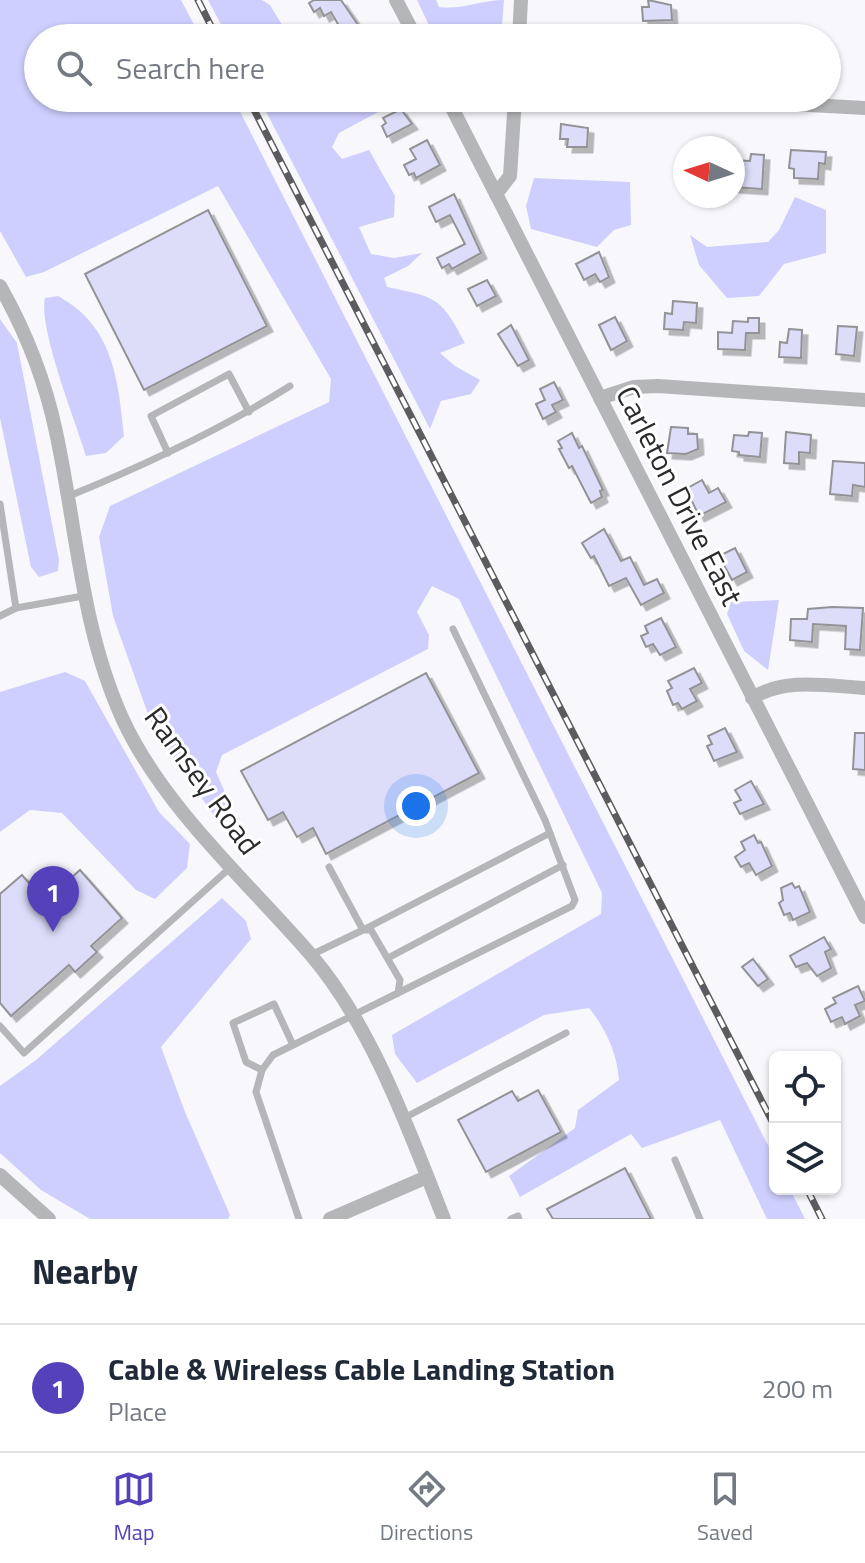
<!DOCTYPE html>
<html lang="en">
<head>
<meta charset="utf-8">
<style>
  body { margin:0; font-family:"Titillium Web",sans-serif; background:#f2f2f3; color:#1f2937 }
  .controls { position:absolute; right:24px; bottom:24px; display:grid; overflow:hidden; border-radius:12px; box-shadow:0 2px 6px #0004 }
  .controls button { width:72px; height:72px; display:grid; place-items:center; padding:0; border:0; border-bottom:2px solid #e0e1e3; background:#fff; color:#1f2937; font:40px sans-serif }
  .compass { position:absolute; left:673px; top:136px; width:72px; height:72px; border-radius:50%; background:#fff; box-shadow:0 2px 6px #0004; rotate:274deg }
  .you { position:absolute; left:416px; top:806px; width:28px; height:28px; margin:-20px; border:6px solid #fff; border-radius:50%; background:#1a73e8; box-shadow:0 0 0 12px #1a73e833 }
  .badge { display:grid; place-items:center; width:52px; height:52px; border-radius:50%; background:#5542ba; color:#fff; font-size:26px; font-weight:700 }
  .pin { position:absolute; translate:-50% -66px; filter:drop-shadow(0 2px 4px #0008) }
  .pin::after { content:''; position:absolute; top:42px; width:28px; height:24px; background:inherit; clip-path:polygon(0 0,100% 0,50% 100%) }
  .list { margin:0; padding:0; list-style:none }
  h2 { display:flex; justify-content:space-between; align-items:center; height:104px; margin:0; padding:0 32px; font-size:34px }
  h2 small { font-size:26px; font-weight:400; color:#747a83 }
  .list li { display:grid; grid-template-columns:52px 1fr auto; gap:24px; align-items:center; box-sizing:border-box; height:128px; padding:0 32px; border-top:2px solid #e0e1e3 }
  .list b { display:block; font-size:30px; white-space:nowrap }
  .list p { margin:0; font-size:26px; white-space:nowrap; color:#747a83 }
  .list em { font-size:26px; font-style:normal; color:#747a83 }
  .icon { flex:none; width:44px; height:44px; fill:none; stroke:currentColor; stroke-width:2; stroke-linecap:round; stroke-linejoin:round }
  .map { position:relative; flex:none; width:865px; height:1219px; overflow:hidden }
  .search { position:absolute; background:#fff; box-shadow:0 2px 6px #0004; left:24px; right:24px; top:24px; height:88px; display:flex; align-items:center; gap:20px; box-sizing:border-box; padding:0 28px; border-radius:44px; color:#747a83; font-size:30px }
  .sheet { height:232px; background:#fff }
  nav { display:flex; justify-content:space-around; align-items:center; box-sizing:border-box; height:112px; border-top:2px solid #e0e1e3; background:#fff; font-size:22px; color:#747a83 }
  nav a { display:grid; justify-items:center; gap:4px }
  nav .on { color:#5542ba }
  .map>svg:first-child { display:block }
  .green { fill:#cfcfff }
  .building { fill:#ddddfa; stroke:#939397; stroke-width:2; filter:url(#shadow) }
  .lines { fill:none; stroke-linecap:round; stroke-linejoin:round }
  .lane { stroke:#b5b6b8; stroke-width:7 }
  .street { stroke:#b5b6b8; stroke-width:14 }
  .rail-casing { stroke:#5c5c5f; stroke-width:7 }
  .rail { stroke:#fff; stroke-width:4; stroke-dasharray:12; stroke-linecap:butt }
  .labels { text-anchor:middle; stroke-width:6; stroke-linejoin:round; paint-order:stroke }
  .street-label { font-size:30px; fill:#2a2a2c; stroke:#fff }
</style>
</head>
<body>
<div class="map">
<svg width="865" height="1219" viewBox="0 0 865 1219">
  <defs>
    <filter id="shadow"><feDropShadow dx="5.5" dy="5.5" stdDeviation="0" flood-color="#0004"/></filter>
  </defs>
  <rect width="100%" height="100%" fill="#f8f8fc"/>
  <g class="green">
    <path d="M 0,0 L 181,0 L 201,38 L 38,38 L 38,98 L 233,98 L 775,1159 L 775,1189 L 790,1189 L 805,1219 L 767,1219 L 720,1120 L 642,1148 L 631,1134 L 520,1197 L 509,1176 L 575,1128 L 578,1110 L 619,1080 C 617,1053 606,1029 589,1008 L 544,1015 L 417,1083 L 395,1054 L 392,1035 L 601,914 L 602,893 L 459,599 L 432,586 L 417,612 L 429,635 L 428,649 L 222,755 L 216,772 L 228,799 L 227,816 L 215,817 L 153,728 L 113,616 L 99,537 L 110,506 L 329,402 L 331,379 L 218,186 L 44,272 L 26,277 L 0,231 Z"/>
    <polygon points="208,0 262,0 270,5 290,38 228,38"/>
    <path d="M 417,0 L 436,0 L 439,7 C 463,10 480,0 504,0 L 501,38 L 435,38 Z"/>
    <path d="M 259,98 L 404,98 L 339,133 L 332,147 L 342,159 L 369,150 L 395,196 L 394,217 L 359,227 L 371,254 L 394,258 L 422,253 L 408,266 L 384,278 L 387,287 C 436,297 441,297 465,343 L 440,353 L 455,366 L 480,380 L 471,394 L 441,401 L 430,429 Z"/>
    <polygon points="534,178 630,182 631,225 614,230 597,247 531,229 526,206"/>
    <polygon points="795,197 826,210 826,253 784,264 759,296 727,298 699,265 690,235 707,247 768,242 779,230"/>
    <path d="M 58,296 C 113,326 118,378 124,436 L 106,453 L 86,456 C 76,422 38,328 45,298 Z"/>
    <polygon points="0,319 17,343 59,560 58,571 39,577 31,567 0,418"/>
    <polygon points="779,600 768,670 744,651 727,614 731,602"/>
    <polygon points="65,672 85,681 159,812 190,844 187,868 155,899 136,890 62,813 30,810 0,832 0,692"/>
    <polygon points="222,898 246,921 251,939 161,1047 185,1112 230,1215 228,1219 90,1219 41,1190 0,1153 0,1086 36,1060"/>
  </g>
  <g class="building">
    <polygon points="314,0 341,0 367,38 346,38 331,12 324,16 320,8 314,12 309,3"/>
    <polygon points="648,0 671,5 672,20 643,21 642,7 649,7"/>
    <polygon points="401,109 412,124 387,137 382,126 386,123 383,118"/>
    <polygon points="561,124 588,128 587,147 567,147 568,139 560,139"/>
    <polygon points="427,140 440,165 416,178 414,173 409,175 404,165 416,159 410,149"/>
    <polygon points="791,150 826,152 825,164 819,163 818,179 794,178 794,169 789,168"/>
    <polygon points="751,154 764,155 762,189 733,187 734,160 750,161"/>
    <polygon points="454,194 481,253 452,269 449,264 442,268 437,258 465,244 450,215 436,222 429,207"/>
    <polygon points="208,210 267,326 144,390 85,274"/>
    <polygon points="599,252 609,277 600,282 595,274 584,280 576,264"/>
    <polygon points="487,280 496,296 477,306 468,289"/>
    <polygon points="673,301 697,303 696,323 684,322 683,330 664,329 665,313 672,314"/>
    <polygon points="615,317 627,341 611,350 599,325"/>
    <polygon points="748,318 759,318 759,333 746,333 745,350 718,349 718,332 732,333 733,321 748,322"/>
    <polygon points="511,325 529,360 518,366 498,334"/>
    <polygon points="838,326 857,327 854,356 836,354"/>
    <polygon points="789,329 802,330 801,358 779,357 780,342 787,343"/>
    <polygon points="554,382 563,400 552,405 556,412 543,419 536,404 545,400 540,389"/>
    <polygon points="671,427 688,428 688,434 697,434 698,449 686,454 667,453"/>
    <polygon points="749,432 762,433 760,457 739,455 739,452 732,451 734,435 748,436"/>
    <polygon points="786,432 811,435 810,453 799,452 799,464 784,463"/>
    <polygon points="572,433 579,448 582,446 603,490 600,491 602,497 591,503 572,466 569,468 559,449 562,448 558,441"/>
    <polygon points="833,461 865,463 865,487 853,485 852,496 830,494"/>
    <polygon points="702,480 709,493 718,488 726,502 699,516 686,489"/>
    <polygon points="604,529 621,561 630,557 644,585 657,579 664,593 641,605 626,578 609,586 594,556 591,558 582,543"/>
    <polygon points="735,548 747,572 732,580 719,556"/>
    <polygon points="832,607 863,608 860,650 845,649 846,626 813,624 812,642 790,640 791,619 807,619 808,609"/>
    <polygon points="661,618 676,647 660,655 653,644 646,647 641,636 648,633 645,626"/>
    <polygon points="694,668 702,683 690,689 697,701 682,709 678,703 673,705 667,691 672,688 668,681"/>
    <polygon points="426,673 479,773 326,854 313,828 297,837 283,812 268,820 241,771"/>
    <polygon points="725,728 737,752 714,761 707,746 712,744 708,736"/>
    <polygon points="855,733 865,733 865,770 853,769"/>
    <polygon points="751,781 764,804 740,814 734,803 741,800 735,790"/>
    <polygon points="754,835 758,843 761,842 772,866 756,875 749,863 741,867 735,857 745,850 741,842"/>
    <polygon points="80,870 122,918 91,946 97,952 75,972 69,965 11,1016 0,1003 0,894 22,875 45,901"/>
    <polygon points="792,883 795,888 799,886 810,912 793,920 790,913 784,915 779,903 783,900 781,888"/>
    <polygon points="824,937 831,949 825,952 831,968 817,976 807,963 796,967 790,956"/>
    <polygon points="753,959 768,979 758,986 742,967"/>
    <polygon points="858,986 865,1001 855,1005 860,1016 845,1024 842,1017 831,1022 825,1009 836,1003 833,998"/>
    <polygon points="538,1090 561,1132 486,1172 458,1120 512,1091 518,1101"/>
    <polygon points="625,1168 651,1219 553,1219 547,1209"/>
  </g>
  <g class="lines">
    <g class="lane">
      <polyline points="168,453 151,416 229,374 249,412"/>
      <path d="M 69,496 C 145,465 220,430 290,386"/>
      <polyline points="0,504 16,608 0,616"/>
      <polyline points="16,608 83,596"/>
      <polyline points="329,867 363,930 550,833"/>
      <polyline points="388,958 563,865"/>
      <polyline points="398,993 572,906 575,900 545,820 453,629"/>
      <polyline points="0,1026 24,1053 231,867"/>
      <polyline points="262,1070 246,1062 233,1023 274,1004 293,1045"/>
      <polyline points="404,1118 566,1033"/>
      <polyline points="675,1160 700,1219"/>
      <polyline points="299,1219 256,1092 262,1070 273,1055 398,993 400,980 371,930 363,930 311,955"/>
      <polyline points="511,1219 518,1216 519,1219"/>
    </g>
    <g class="street">
      <polyline points="396,0 416,38"/>
      <polyline points="519,38 521,0"/>
      <polyline points="447,98 865,917"/>
      <polyline points="674,98 865,108"/>
      <polyline points="496,194 510,176 515,98"/>
      <path d="M 0,286 C 26,332 45,380 56,432 C 77,529 81,628 123,720 C 164,808 249,883 311,955 C 372,1026 410,1133 444,1219"/>
      <polyline points="600,398 634,387 658,386 865,400"/>
      <path d="M 752,698 C 786,677 827,686 865,688"/>
      <polyline points="0,1175 49,1219"/>
      <polyline points="330,1219 427,1177"/>
    </g>
    <defs>
      <g id="rail">
        <polyline points="198,0 217,38"/>
        <polyline points="248,98 775,1127"/>
        <polyline points="807,1189 822,1219"/>
      </g>
    </defs>
    <use href="#rail" class="rail-casing"/>
    <use href="#rail" class="rail"/>
  </g>
  <g class="labels">
    <g class="street-label">
      <text transform="translate(679 496) rotate(63)" y="10">Carleton Drive East</text>
      <text transform="translate(202 781) rotate(54)" y="10">Ramsey Road</text>
    </g>
  </g>
</svg>
<div class="controls">
<button><svg class="icon" aria-label="locate" viewBox="0 0 24 24"><circle cx="12" cy="12" r="6"/><path d="M12 2v4M12 18v4M2 12h4M18 12h4"/></svg></button>
<button><svg class="icon" aria-label="layers" viewBox="0 0 24 24"><path d="M12 4l9 5-9 5-9-5zM3 14l9 5 9-5"/></svg></button>
</div>
<svg class="compass" viewBox="-18 -18 36 36"><path d="M0-13l5 13h-10z" fill="#e53935"/><path d="M0 13l5-13h-10z" fill="#747a83"/></svg>
<div class="you"></div>
<div class="pin badge" style="left:53px;top:932px">1</div>
<div class="search"><svg class="icon" aria-label="search" viewBox="0 0 24 24"><circle cx="10" cy="10" r="6"/><path d="M15 15l6 6"/></svg>Search here</div>
</div>
<section class="sheet">
<h2>Nearby<small></small></h2>
<ul class="list">
<li><span class="badge">1</span><div><b>Cable &amp; Wireless Cable Landing Station</b><p>Place</p></div><em>200 m</em></li>
</ul>
</section>
<nav>
<a class="on"><svg class="icon" aria-label="map" viewBox="0 0 24 24"><path d="M3 6l6-2 6 2 6-2v14l-6 2-6-2-6 2zM9 4v14M15 6v14"/></svg>Map</a>
<a><svg class="icon" aria-label="directions" viewBox="0 0 24 24"><path d="M12 3l9 9-9 9-9-9zM9 14v-3h6M13 9l2 2-2 2"/></svg>Directions</a>
<a><svg class="icon" aria-label="saved" viewBox="0 0 24 24"><path d="M7 4h10v16l-5-4-5 4z"/></svg>Saved</a>
</nav>
</body>
</html>
